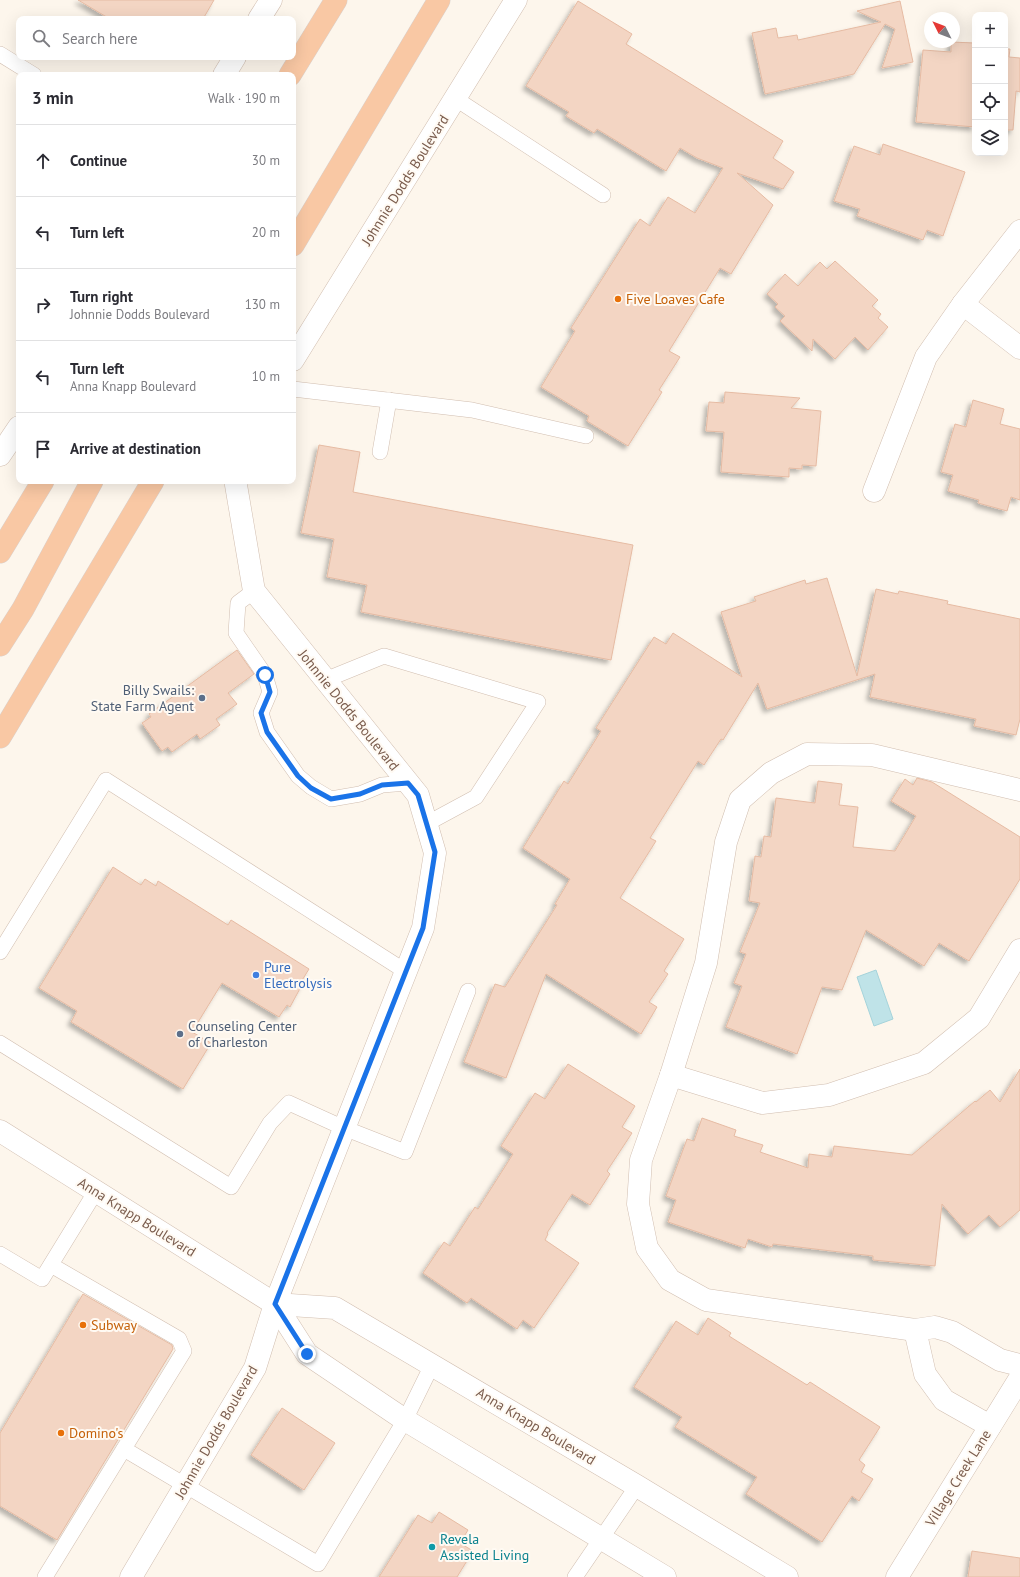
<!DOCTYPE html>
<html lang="en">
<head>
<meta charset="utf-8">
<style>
  body { margin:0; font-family:"PT Sans",sans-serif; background:#f7f7f7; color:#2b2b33 }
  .controls { position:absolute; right:12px; top:12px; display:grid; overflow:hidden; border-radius:8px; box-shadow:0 4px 16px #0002 }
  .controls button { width:36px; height:36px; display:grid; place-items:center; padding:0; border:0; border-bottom:1px solid #e1e1e2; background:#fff; color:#2b2b33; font:20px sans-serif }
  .compass { position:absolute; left:924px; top:12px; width:36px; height:36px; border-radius:50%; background:#fff; box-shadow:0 4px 16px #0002; rotate:312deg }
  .stop { position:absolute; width:12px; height:12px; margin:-9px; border:3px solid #1a73e8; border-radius:50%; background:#fff }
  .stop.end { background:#1a73e8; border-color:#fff; box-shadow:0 1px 4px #0008 }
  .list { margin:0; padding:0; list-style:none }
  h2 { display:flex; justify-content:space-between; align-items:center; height:52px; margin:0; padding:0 16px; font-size:17px }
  h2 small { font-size:13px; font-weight:400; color:#7c7c81 }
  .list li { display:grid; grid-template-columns:26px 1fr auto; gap:12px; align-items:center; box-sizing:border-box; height:72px; padding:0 16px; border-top:1px solid #e1e1e2 }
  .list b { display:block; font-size:15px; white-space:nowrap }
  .list p { margin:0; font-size:13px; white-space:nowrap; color:#7c7c81 }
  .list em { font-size:13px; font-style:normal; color:#7c7c81 }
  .icon { flex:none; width:22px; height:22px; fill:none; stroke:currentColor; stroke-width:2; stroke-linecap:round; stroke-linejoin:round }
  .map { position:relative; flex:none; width:1020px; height:1577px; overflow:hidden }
  .search { position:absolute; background:#fff; box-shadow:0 4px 16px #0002; left:16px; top:16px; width:280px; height:44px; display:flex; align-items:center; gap:10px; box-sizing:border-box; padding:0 14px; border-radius:8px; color:#7c7c81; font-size:15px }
  .panel { position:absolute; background:#fff; box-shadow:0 4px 16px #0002; left:16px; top:72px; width:280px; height:412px; border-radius:8px }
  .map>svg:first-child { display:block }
  .water { fill:#bfe3e8; stroke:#a5d3da }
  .building { fill:#f3d5c3; stroke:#e6bba3; filter:url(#shadow) }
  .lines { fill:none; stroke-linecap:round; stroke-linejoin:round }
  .service-casing { stroke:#d1beb0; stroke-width:16 }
  .minor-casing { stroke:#d1beb0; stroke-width:23 }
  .tertiary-casing { stroke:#d1beb0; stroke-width:23 }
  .trunk-casing { stroke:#dad1cd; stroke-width:23 }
  .service { stroke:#fff; stroke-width:15 }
  .minor { stroke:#fff; stroke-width:22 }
  .tertiary { stroke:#fff; stroke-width:22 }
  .trunk { stroke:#f9c8a4; stroke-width:22 }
  .route { stroke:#1a73e8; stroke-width:5 }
  .food-dot { fill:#e8710a; stroke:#fffaf3; stroke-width:1.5 }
  .service-dot { fill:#5c6f8a; stroke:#fffaf3; stroke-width:1.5 }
  .shop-dot { fill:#3f7fe0; stroke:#fffaf3; stroke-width:1.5 }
  .culture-dot { fill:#0f9aa8; stroke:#fffaf3; stroke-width:1.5 }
  .labels { text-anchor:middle; stroke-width:4; stroke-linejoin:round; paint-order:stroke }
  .street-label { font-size:14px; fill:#7a5c4d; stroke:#fffaf3 }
  .food-label { font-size:14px; fill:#c56008; stroke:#fffaf3; text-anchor:start }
  .service-label { font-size:14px; fill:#4e5e75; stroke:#fffaf3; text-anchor:end }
  .shop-label { font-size:14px; fill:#366cbe; stroke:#fffaf3; text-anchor:start }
  .culture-label { font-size:14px; fill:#0d838f; stroke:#fffaf3; text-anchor:start }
</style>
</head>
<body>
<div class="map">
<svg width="1020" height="1577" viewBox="0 0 1020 1577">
  <defs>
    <filter id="shadow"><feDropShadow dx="-3.5" dy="3.5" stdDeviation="2" flood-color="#0004"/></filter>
  </defs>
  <rect width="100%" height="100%" fill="#fdf6ec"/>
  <polygon class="water" points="876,970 893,1019 874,1026 857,977"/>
  <g class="building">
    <polygon points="78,0 214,0 203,19 110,19"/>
    <polygon points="578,1 632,34 626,44 783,141 773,158 794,172 783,189 737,173 773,205 731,274 720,268 669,351 680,357 659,390 662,392 628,446 587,421 589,416 541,387 575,331 571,328 640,219 650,226 668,197 695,213 723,168 697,158 680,148 666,171 597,129 594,133 566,116 569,112 526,86"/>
    <polygon points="900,1 913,62 882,68 895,29 885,24 854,74 765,94 752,33 776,28 778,38 797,35 798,40 881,22 857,11"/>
    <polygon points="951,42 975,43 975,127 916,122 923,50 951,52"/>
    <polygon points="1005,49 1010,49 1009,57 1020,58 1020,92 1016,91 1013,130 1005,130"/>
    <polygon points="883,144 965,172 943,236 927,230 923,240 857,216 860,209 834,201 854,146 880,155"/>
    <polygon points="835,261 878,300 872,306 881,314 878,318 888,327 868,350 855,337 835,359 813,339 812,351 780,321 785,316 775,307 778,304 767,294 785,274 798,286 820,262 827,269"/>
    <polygon points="725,392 800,398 791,408 821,411 816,466 802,465 802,469 789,468 789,477 721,472 724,432 706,431 709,402 724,403"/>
    <polygon points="973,400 1004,409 1000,424 1020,429 1020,500 1011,497 1007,511 978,503 979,500 948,491 953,475 941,472 955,424 966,427"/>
    <polygon points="319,445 360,452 353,492 633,545 611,660 361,612 367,585 327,577 334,539 301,533"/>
    <polygon points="827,578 857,676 876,589 898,594 899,591 948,601 947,604 1020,619 1020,719 1016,735 974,726 976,719 870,697 875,674 767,709 758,683 723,740 721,739 704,765 698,761 650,838 656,841 620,898 684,939 664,971 668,974 649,1002 657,1007 641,1034 546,974 506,1078 464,1062 495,984 505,987 557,905 555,904 570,879 523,848 564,781 568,784 601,731 596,728 654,637 666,644 673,633 742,677 721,612 756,601 754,597 805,580 806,584"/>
    <polygon points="237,650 254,674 228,693 237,704 216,719 220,725 200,739 197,734 172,752 168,747 162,751 142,723 151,717 149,714"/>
    <polygon points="917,778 932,782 1020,837 1020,879 969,961 939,943 924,966 866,930 842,990 822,987 797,1054 726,1027 742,986 734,983 746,954 740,952 760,903 749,901 755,856 761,857 764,836 771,837 776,798 815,803 818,781 842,784 839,805 858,807 853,847 895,851 916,816 891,801 905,779 913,785"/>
    <polygon points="113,867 141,885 145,879 156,886 158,881 228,925 231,920 309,969 301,982 303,983 290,1007 287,1005 279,1017 222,983 192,1032 211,1043 183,1089 71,1022 77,1011 39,988"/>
    <polygon points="568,1064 635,1106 622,1127 632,1133 607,1171 610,1174 590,1205 572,1194 547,1233 548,1234 545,1240 579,1263 534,1328 523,1320 517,1329 471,1298 467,1303 423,1273 444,1242 450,1246 475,1207 478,1209 513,1154 501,1146 535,1093 545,1099"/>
    <polygon points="1020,1069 1020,1210 1000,1227 989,1215 968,1234 942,1204 935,1266 873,1260 873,1256 773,1244 772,1247 748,1239 745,1248 668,1222 676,1200 666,1196 687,1139 694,1141 702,1118 736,1130 734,1136 763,1145 760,1152 808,1168 809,1154 832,1157 834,1146 912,1155 975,1101 976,1102 990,1090 1000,1102"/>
    <polygon points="83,1294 172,1345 173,1349 57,1540 0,1506 0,1433"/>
    <polygon points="708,1318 731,1333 729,1336 807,1385 810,1382 880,1427 859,1460 865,1465 861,1472 873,1479 859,1501 852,1496 822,1542 746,1494 757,1477 675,1427 682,1417 634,1387 676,1321 698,1335"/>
    <polygon points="282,1408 335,1443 304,1490 251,1455"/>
    <polygon points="439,1512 468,1530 460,1543 473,1551 457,1577 379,1577 418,1515 432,1523"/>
    <polygon points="972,1551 1020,1558 1020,1577 968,1577"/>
  </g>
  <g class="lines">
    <defs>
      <g id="service">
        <polyline points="0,54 34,75"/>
        <polyline points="456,99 603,195"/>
        <polyline points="293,389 472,410 586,436"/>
        <polyline points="380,452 389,400"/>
        <polyline points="254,591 238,603 236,633 265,675 270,692 261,713 267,732 298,776 311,787 331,799 360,794 382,785 408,783"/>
        <polyline points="325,680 384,656 538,702 476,797 426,824"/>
        <polyline points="0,952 106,780 405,971"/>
        <polyline points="0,1043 231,1187 270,1123 289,1103 344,1128 405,1152 468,991"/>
        <polyline points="0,1254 42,1279 96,1191"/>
        <polyline points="124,1449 318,1564 405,1420 432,1365"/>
        <polyline points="45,1577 184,1351 179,1339 51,1265"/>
        <polyline points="575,1577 637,1486"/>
      </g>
      <g id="minor">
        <polyline points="963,304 1020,348"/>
        <polyline points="874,491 926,357 963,304 1020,231"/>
        <polyline points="1020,790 872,755 807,754 771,773 740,800 726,842 706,963 671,1075 641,1160 638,1204 647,1248 670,1280 706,1300 915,1330 935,1327 952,1332 1000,1360 1020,1365"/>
        <polyline points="671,1075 762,1103 829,1095 924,1063 979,1018 1020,950"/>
        <polyline points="275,1304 335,1308 637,1486 787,1577"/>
        <polyline points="275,1304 307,1354 405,1420 665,1577"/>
        <polyline points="915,1330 925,1374 944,1400 990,1426"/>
        <polyline points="897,1577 1020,1378"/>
      </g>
      <g id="tertiary">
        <polyline points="259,19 271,0"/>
        <polyline points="224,75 235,57"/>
        <polyline points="293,360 516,0"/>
        <polyline points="0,455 19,427"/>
        <polyline points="0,1131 275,1304"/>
        <polyline points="131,1577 255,1368 275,1304 423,928 435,853 418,795 254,591 236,485 237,481"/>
      </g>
      <g id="trunk">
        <polyline points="290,75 336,0"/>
        <polyline points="293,245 439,0"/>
        <polyline points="0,552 43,481"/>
        <polyline points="0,645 23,609 92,481"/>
        <polyline points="0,737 153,481"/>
      </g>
    </defs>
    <use href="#service" class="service-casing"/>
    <use href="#minor" class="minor-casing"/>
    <use href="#tertiary" class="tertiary-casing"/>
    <use href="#trunk" class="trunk-casing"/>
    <use href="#service" class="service"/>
    <use href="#minor" class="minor"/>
    <use href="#tertiary" class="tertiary"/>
    <use href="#trunk" class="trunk"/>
  </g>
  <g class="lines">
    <polyline class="route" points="265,675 270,692 261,713 267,732 298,776 311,788 331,799 360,794 382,785 408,783 418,795 435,852 423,928 275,1304 307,1354"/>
  </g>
  <g class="food-dot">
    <circle cx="618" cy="299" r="4"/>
    <circle cx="83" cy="1325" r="4"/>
    <circle cx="61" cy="1433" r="4"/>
  </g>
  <g class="service-dot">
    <circle cx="202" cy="698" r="4"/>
    <circle cx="180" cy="1034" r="4"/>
  </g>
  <circle class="shop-dot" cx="256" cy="975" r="4"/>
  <circle class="culture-dot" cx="432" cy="1547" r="4"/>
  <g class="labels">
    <g class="street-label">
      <text transform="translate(405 180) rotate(-58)" y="5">Johnnie Dodds Boulevard</text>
      <text transform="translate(349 710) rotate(51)" y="5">Johnnie Dodds Boulevard</text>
      <text transform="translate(137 1217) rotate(32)" y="5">Anna Knapp Boulevard</text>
      <text transform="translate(536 1426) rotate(31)" y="5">Anna Knapp Boulevard</text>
      <text transform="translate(216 1432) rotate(-60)" y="5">Johnnie Dodds Boulevard</text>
      <text transform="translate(958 1478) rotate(-58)" y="5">Village Creek Lane</text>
    </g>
    <g class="food-label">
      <text x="626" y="304">Five Loaves Cafe</text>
      <text x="91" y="1330">Subway</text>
      <text x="69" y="1438">Domino's</text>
    </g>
    <g class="service-label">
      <text x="194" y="695">Billy Swails:<tspan x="194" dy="16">State Farm Agent</tspan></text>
      <text x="188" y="1031" text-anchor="start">Counseling Center<tspan x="188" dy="16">of Charleston</tspan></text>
    </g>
    <g class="shop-label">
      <text x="264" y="972">Pure<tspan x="264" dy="16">Electrolysis</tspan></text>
    </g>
    <g class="culture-label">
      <text x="440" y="1544">Revela<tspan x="440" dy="16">Assisted Living</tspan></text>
    </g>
  </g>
</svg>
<div class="controls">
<button>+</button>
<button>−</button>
<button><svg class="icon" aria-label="locate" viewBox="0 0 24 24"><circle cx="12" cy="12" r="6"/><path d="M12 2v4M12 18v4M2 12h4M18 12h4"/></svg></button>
<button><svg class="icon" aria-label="layers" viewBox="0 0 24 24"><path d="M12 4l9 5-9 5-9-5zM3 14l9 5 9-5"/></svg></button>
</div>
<svg class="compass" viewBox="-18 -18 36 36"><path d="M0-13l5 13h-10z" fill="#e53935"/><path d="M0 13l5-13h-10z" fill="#7c7c81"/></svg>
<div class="stop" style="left:265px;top:675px"></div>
<div class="stop end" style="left:307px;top:1354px"></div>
<div class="search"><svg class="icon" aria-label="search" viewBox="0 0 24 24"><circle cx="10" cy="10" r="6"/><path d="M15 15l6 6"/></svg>Search here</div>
<section class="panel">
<h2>3 min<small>Walk · 190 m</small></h2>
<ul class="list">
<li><svg class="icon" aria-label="ahead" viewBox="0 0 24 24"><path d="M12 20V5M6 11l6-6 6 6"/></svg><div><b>Continue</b></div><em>30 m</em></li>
<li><svg class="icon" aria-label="left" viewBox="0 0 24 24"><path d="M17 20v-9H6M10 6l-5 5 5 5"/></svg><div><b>Turn left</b></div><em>20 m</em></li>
<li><svg class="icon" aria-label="right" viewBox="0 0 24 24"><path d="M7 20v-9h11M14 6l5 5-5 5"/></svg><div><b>Turn right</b><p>Johnnie Dodds Boulevard</p></div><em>130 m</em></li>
<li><svg class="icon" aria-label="left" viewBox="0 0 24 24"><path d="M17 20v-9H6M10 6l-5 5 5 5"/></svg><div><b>Turn left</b><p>Anna Knapp Boulevard</p></div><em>10 m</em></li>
<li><svg class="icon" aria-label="arrive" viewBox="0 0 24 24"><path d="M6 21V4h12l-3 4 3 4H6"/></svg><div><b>Arrive at destination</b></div></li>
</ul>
</section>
</div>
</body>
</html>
